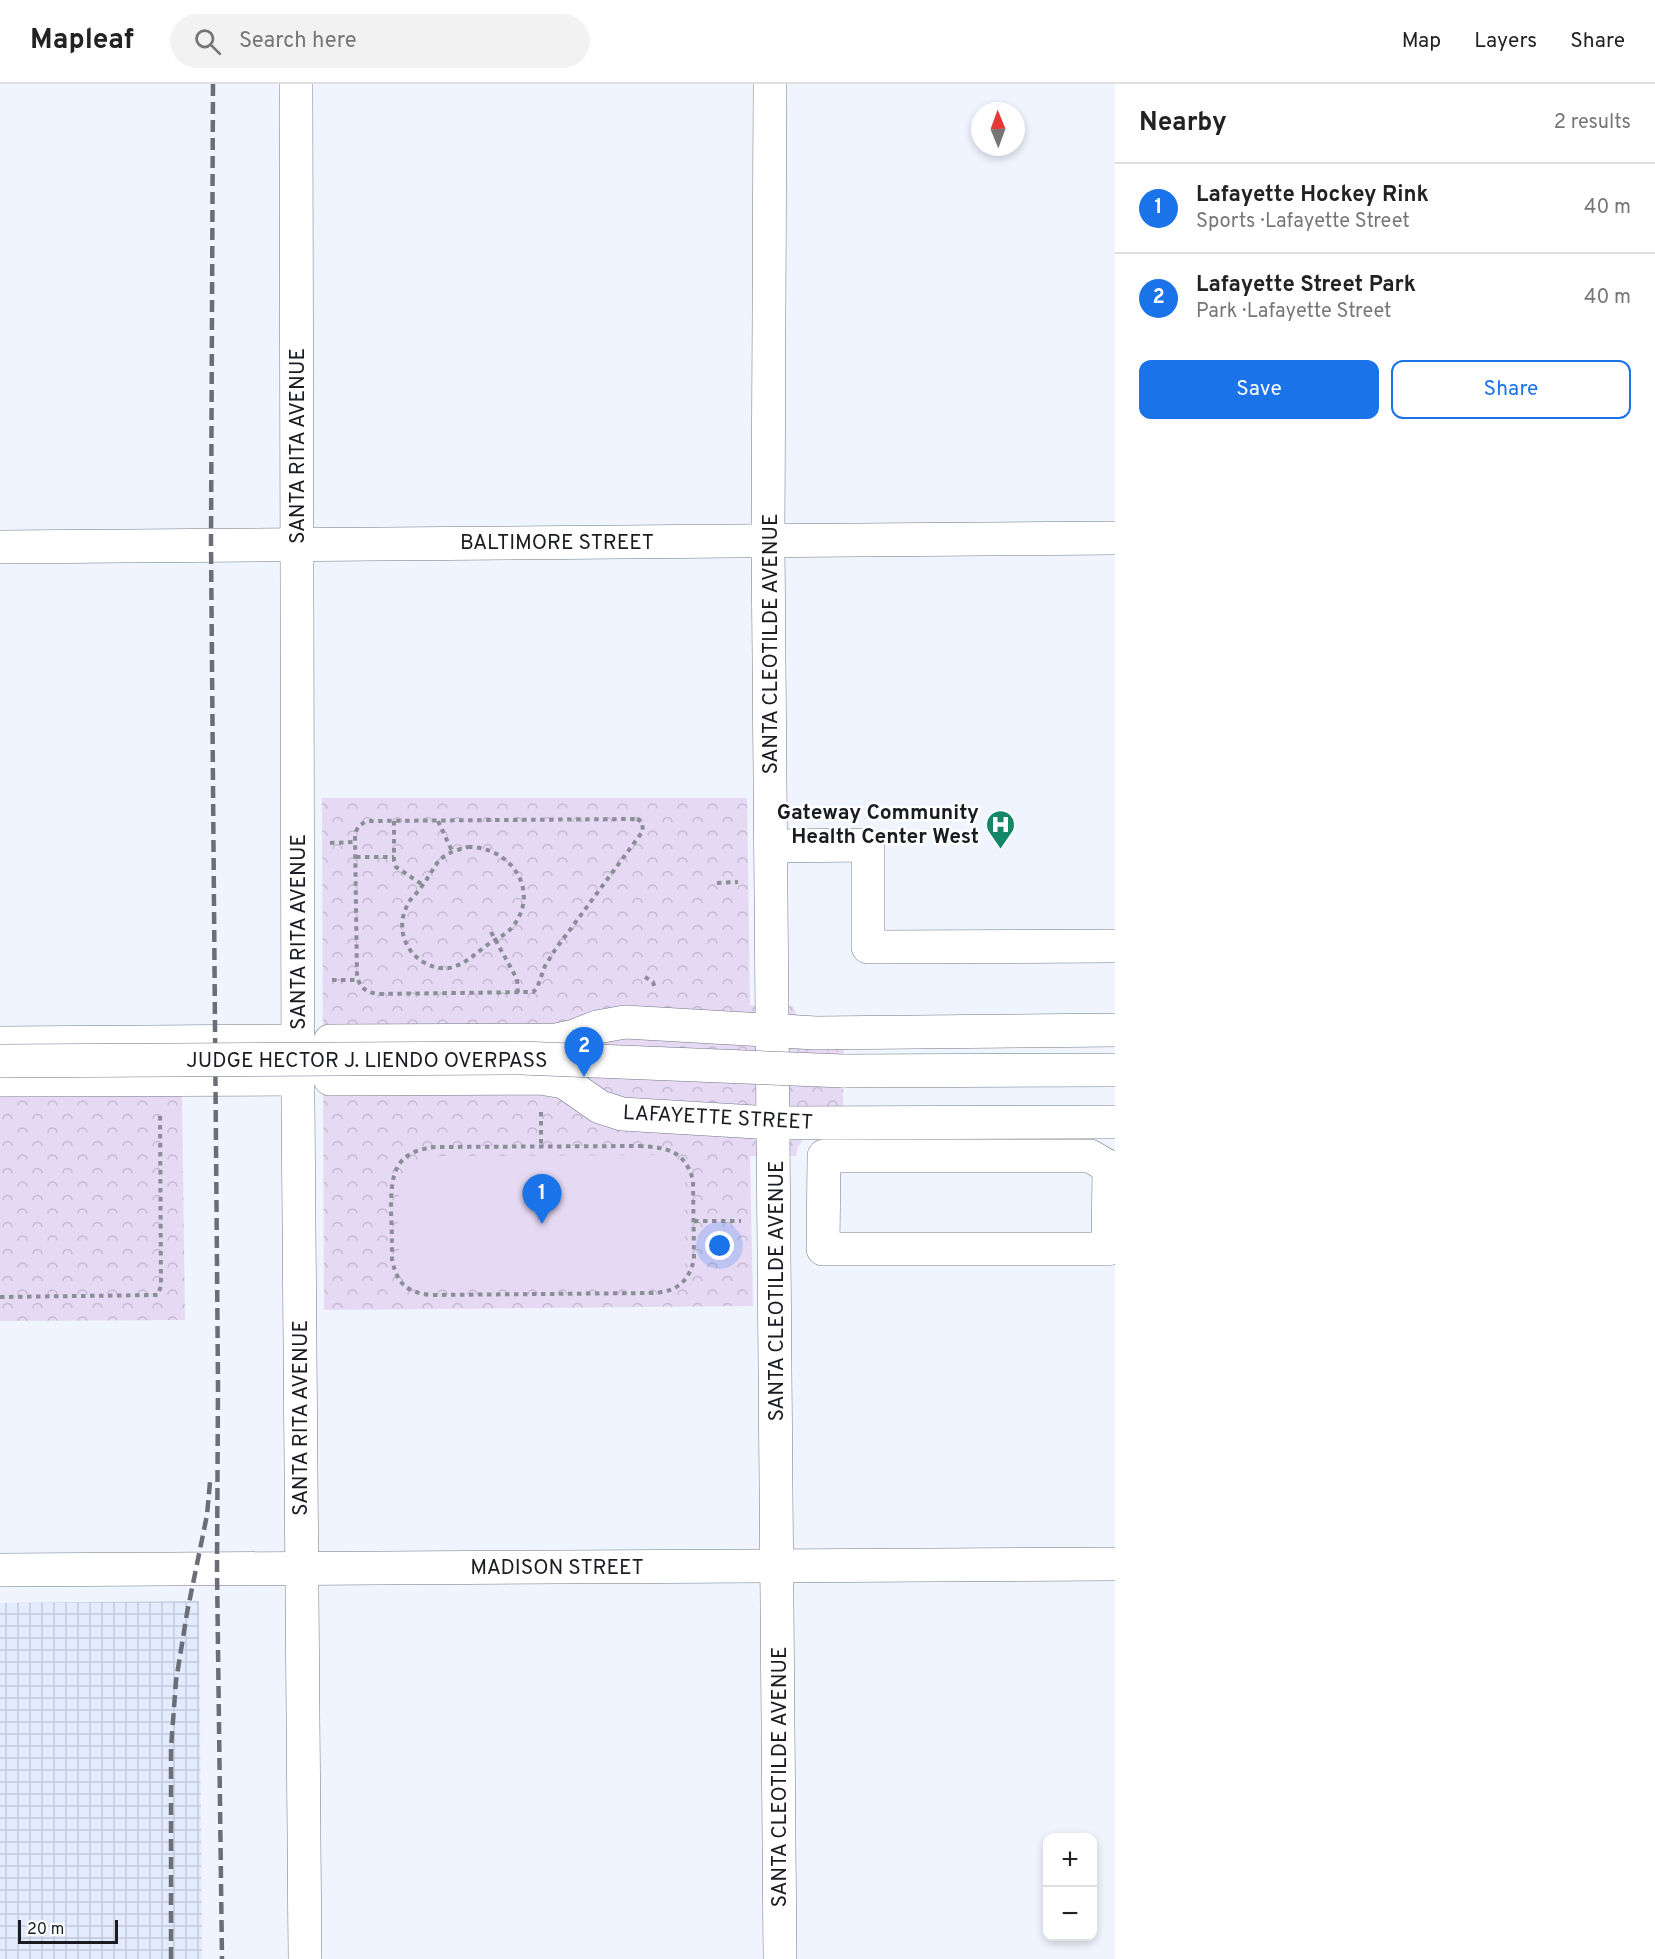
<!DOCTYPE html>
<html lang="en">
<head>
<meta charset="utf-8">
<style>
  body { margin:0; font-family:Overpass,sans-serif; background:#f2f2f2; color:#222 }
  .controls { position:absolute; right:18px; bottom:18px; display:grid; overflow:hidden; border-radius:12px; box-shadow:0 3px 9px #0003 }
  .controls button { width:54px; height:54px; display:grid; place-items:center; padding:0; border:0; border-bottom:2px solid #e0e0e0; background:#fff; color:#222; font:30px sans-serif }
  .compass { position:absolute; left:971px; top:18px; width:54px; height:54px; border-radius:50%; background:#fff; box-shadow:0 3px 9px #0003; rotate:359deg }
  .scale { position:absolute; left:18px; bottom:15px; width:100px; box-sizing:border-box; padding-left:6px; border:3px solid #1a1c22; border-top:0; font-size:16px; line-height:21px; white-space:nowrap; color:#1a1c22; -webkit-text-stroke:4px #fff; paint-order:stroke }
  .you { position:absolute; left:720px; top:1162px; width:21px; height:21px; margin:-15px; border:4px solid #fff; border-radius:50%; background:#1a73e8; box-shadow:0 0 0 9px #1a73e833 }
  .badge { display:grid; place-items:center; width:39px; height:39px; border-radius:50%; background:#1a73e8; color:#fff; font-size:20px; font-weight:700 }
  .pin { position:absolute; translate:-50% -50px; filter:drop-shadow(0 2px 3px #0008) }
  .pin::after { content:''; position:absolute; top:32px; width:21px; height:18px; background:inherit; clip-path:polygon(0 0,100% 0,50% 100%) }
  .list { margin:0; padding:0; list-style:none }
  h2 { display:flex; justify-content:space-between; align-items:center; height:78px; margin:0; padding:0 24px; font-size:26px }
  h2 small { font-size:20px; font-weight:400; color:#767676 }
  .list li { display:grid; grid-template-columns:39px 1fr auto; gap:18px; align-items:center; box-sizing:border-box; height:90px; padding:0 24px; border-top:2px solid #e0e0e0 }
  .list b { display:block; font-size:22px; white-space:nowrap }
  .list p { margin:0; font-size:20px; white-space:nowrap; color:#767676 }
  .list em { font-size:20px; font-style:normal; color:#767676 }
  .actions { display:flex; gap:12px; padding:18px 24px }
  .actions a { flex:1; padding:14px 0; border:2px solid #1a73e8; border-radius:12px; text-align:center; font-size:21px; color:#1a73e8 }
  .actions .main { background:#1a73e8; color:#fff }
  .icon { flex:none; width:33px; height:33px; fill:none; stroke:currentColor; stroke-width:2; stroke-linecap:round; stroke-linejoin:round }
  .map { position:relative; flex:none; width:1115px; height:1875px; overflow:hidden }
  header { display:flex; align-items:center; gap:36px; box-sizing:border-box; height:84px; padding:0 30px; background:#fff; border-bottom:2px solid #e0e0e0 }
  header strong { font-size:28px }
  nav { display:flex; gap:33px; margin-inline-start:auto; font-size:21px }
  .search { width:420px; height:54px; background:#f2f2f2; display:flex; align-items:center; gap:15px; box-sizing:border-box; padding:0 21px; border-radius:33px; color:#767676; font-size:22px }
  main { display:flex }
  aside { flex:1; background:#fff }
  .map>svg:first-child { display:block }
  .industrial { fill:url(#industrial-grid) }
  .park { fill:url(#park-crowns) }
  .garden { fill:#e6d9f4 }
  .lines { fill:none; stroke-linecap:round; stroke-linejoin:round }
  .minor-casing { stroke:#727887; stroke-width:34 }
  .major-casing { stroke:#727887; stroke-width:34 }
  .path { stroke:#8a8e96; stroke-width:4; stroke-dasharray:4.5 4.5; stroke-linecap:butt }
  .minor { stroke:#fff; stroke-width:33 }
  .major { stroke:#fff; stroke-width:33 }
  .rail { stroke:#6b6e76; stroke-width:4.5; stroke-dasharray:12 6; stroke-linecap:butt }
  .major-bridge-casing { stroke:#727887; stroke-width:34; stroke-linecap:butt }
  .major-bridge { stroke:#fff; stroke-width:33 }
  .labels { text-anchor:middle; stroke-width:5; stroke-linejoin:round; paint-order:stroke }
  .street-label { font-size:21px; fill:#1a1c22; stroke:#fff }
  .poi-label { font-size:21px; font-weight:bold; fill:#1a1c22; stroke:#fff; text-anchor:end }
</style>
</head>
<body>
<header>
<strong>Mapleaf</strong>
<div class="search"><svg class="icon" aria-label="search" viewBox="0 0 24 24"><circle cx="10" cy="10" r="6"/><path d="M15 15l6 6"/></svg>Search here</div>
<nav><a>Map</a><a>Layers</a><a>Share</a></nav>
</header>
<main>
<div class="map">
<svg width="1115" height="1875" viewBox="0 0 1115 1875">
  <defs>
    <pattern id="industrial-grid" width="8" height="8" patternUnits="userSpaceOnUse" patternTransform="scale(1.5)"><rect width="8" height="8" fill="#e3ebfe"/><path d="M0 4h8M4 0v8" fill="none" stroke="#c2c9d9"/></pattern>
    <pattern id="park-crowns" width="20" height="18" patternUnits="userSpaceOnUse" patternTransform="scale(1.5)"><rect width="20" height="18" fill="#e6d9f4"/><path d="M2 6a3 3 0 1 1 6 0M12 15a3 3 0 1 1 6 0" fill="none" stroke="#c5bad1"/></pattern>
  </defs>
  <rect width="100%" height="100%" fill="#eff4fe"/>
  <polygon class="industrial" points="199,1517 202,1875 0,1875 0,1519"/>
  <g class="park">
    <path d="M 322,714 L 747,714 L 750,921 L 793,922 C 798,941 827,952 844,962 L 843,1024 C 827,1036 798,1050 796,1072 L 750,1072 L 753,1222 L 324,1226 Z"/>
    <polygon points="182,1012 185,1236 0,1237 0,1013"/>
  </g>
  <path class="garden" d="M 436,1072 L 654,1071 C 671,1072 681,1080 685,1096 L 685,1182 C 678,1198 667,1202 651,1203 L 439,1204 C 430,1203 419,1203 411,1197 C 406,1193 402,1184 400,1177 C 397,1160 396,1102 404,1089 C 411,1077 424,1074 436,1072 Z"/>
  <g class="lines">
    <defs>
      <g id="minor">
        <polyline points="296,0 298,1017 305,1875"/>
        <polyline points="770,0 768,457 780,1875"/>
        <polyline points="0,463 1115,454"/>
        <polyline points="771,762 868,761 868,863 1115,862"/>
        <polyline points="330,957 556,956 574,952 597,943 625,938 816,949 1115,946"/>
        <polyline points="0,959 298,957"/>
        <polyline points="330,995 540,994 564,998 600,1023 622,1030 774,1039 1115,1038"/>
        <polyline points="0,996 298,995"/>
        <polyline points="1109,1083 1108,1165 823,1165 824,1072 1090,1072 1109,1083 1115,1083"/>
        <polyline points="0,1486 1115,1480"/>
      </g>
      <polyline id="major" points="843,987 1115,986"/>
    </defs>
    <use href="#minor" class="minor-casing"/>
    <use href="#major" class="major-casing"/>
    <g class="path">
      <path d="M 637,735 L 642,738 L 643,747 L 555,866 L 545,882 L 537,904 L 533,908 L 377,910 C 365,907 360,904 357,892 L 355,753 C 356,744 359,741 367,737 Z"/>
      <polyline points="394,737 394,777 396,783 423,801"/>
      <polyline points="438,737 452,767"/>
      <polyline points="330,759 355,758"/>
      <path d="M 468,763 C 508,762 541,804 514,841 C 505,853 492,856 482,865 C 464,879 449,892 425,879 C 403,867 396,841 408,820 C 411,813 418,809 422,802 C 439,779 435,771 468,763 Z"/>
      <polyline points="356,773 394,773"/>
      <polyline points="717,799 738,798"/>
      <polyline points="491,848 517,895 518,910"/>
      <polyline points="645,893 653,898 655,905"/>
      <polyline points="332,896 358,896"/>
      <polyline points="541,1028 541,1062"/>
      <path d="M 639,1062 C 667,1063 685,1067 693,1096 L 694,1175 C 689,1198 676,1208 653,1209 L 431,1211 C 406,1208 397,1200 392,1175 C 392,1159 392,1144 391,1128 C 391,1091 393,1068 435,1063 Z"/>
      <polyline points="694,1137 741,1137"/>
      <polyline points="0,1213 158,1211 161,1202 160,1028"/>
    </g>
    <use href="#minor" class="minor"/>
    <use href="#major" class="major"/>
    <g class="rail">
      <polyline points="213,0 211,460 218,1301 217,1485 222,1875"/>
      <polyline points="171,1875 171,1664 176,1597 187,1529 207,1431 210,1398"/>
    </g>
    <defs>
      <polyline id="major-bridge" points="0,977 521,974 843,987"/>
    </defs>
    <use href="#major-bridge" class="major-bridge-casing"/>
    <use href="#major-bridge" class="major-bridge"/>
  </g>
  <defs>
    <symbol id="hospital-pin" viewBox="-11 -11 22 30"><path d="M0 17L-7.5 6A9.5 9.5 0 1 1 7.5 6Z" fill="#138766" stroke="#fff"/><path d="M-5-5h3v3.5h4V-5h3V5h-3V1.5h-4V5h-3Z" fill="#fff"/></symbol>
  </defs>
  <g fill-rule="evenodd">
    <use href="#hospital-pin" x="984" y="724" width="33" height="45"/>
  </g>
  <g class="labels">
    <g class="street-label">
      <text transform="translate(297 362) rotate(-90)" y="7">SANTA RITA AVENUE</text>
      <text x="557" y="465">BALTIMORE STREET</text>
      <text transform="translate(770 560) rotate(-90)" y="7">SANTA CLEOTILDE AVENUE</text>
      <text transform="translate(298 848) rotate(-90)" y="7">SANTA RITA AVENUE</text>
      <text x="367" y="983">JUDGE HECTOR J. LIENDO OVERPASS</text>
      <text transform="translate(718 1033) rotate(3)" y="7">LAFAYETTE STREET</text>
      <text transform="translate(776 1207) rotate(-90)" y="7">SANTA CLEOTILDE AVENUE</text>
      <text transform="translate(300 1334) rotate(-90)" y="7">SANTA RITA AVENUE</text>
      <text x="557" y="1490">MADISON STREET</text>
      <text transform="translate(779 1693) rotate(-90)" y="7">SANTA CLEOTILDE AVENUE</text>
    </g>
    <g class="poi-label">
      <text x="979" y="735">Gateway Community<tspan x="979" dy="24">Health Center West</tspan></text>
    </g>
  </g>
</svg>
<div class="controls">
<button>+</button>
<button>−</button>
</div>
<svg class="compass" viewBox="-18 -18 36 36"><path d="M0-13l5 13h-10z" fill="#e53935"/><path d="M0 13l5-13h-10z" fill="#767676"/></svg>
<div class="scale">20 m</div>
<div class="you"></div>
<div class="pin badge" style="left:542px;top:1140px">1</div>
<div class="pin badge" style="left:584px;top:993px">2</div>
</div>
<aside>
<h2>Nearby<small>2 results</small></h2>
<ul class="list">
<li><span class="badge">1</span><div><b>Lafayette Hockey Rink</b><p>Sports · Lafayette Street</p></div><em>40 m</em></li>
<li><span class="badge">2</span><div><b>Lafayette Street Park</b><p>Park · Lafayette Street</p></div><em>40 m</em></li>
</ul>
<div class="actions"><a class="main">Save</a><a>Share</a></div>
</aside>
</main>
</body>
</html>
